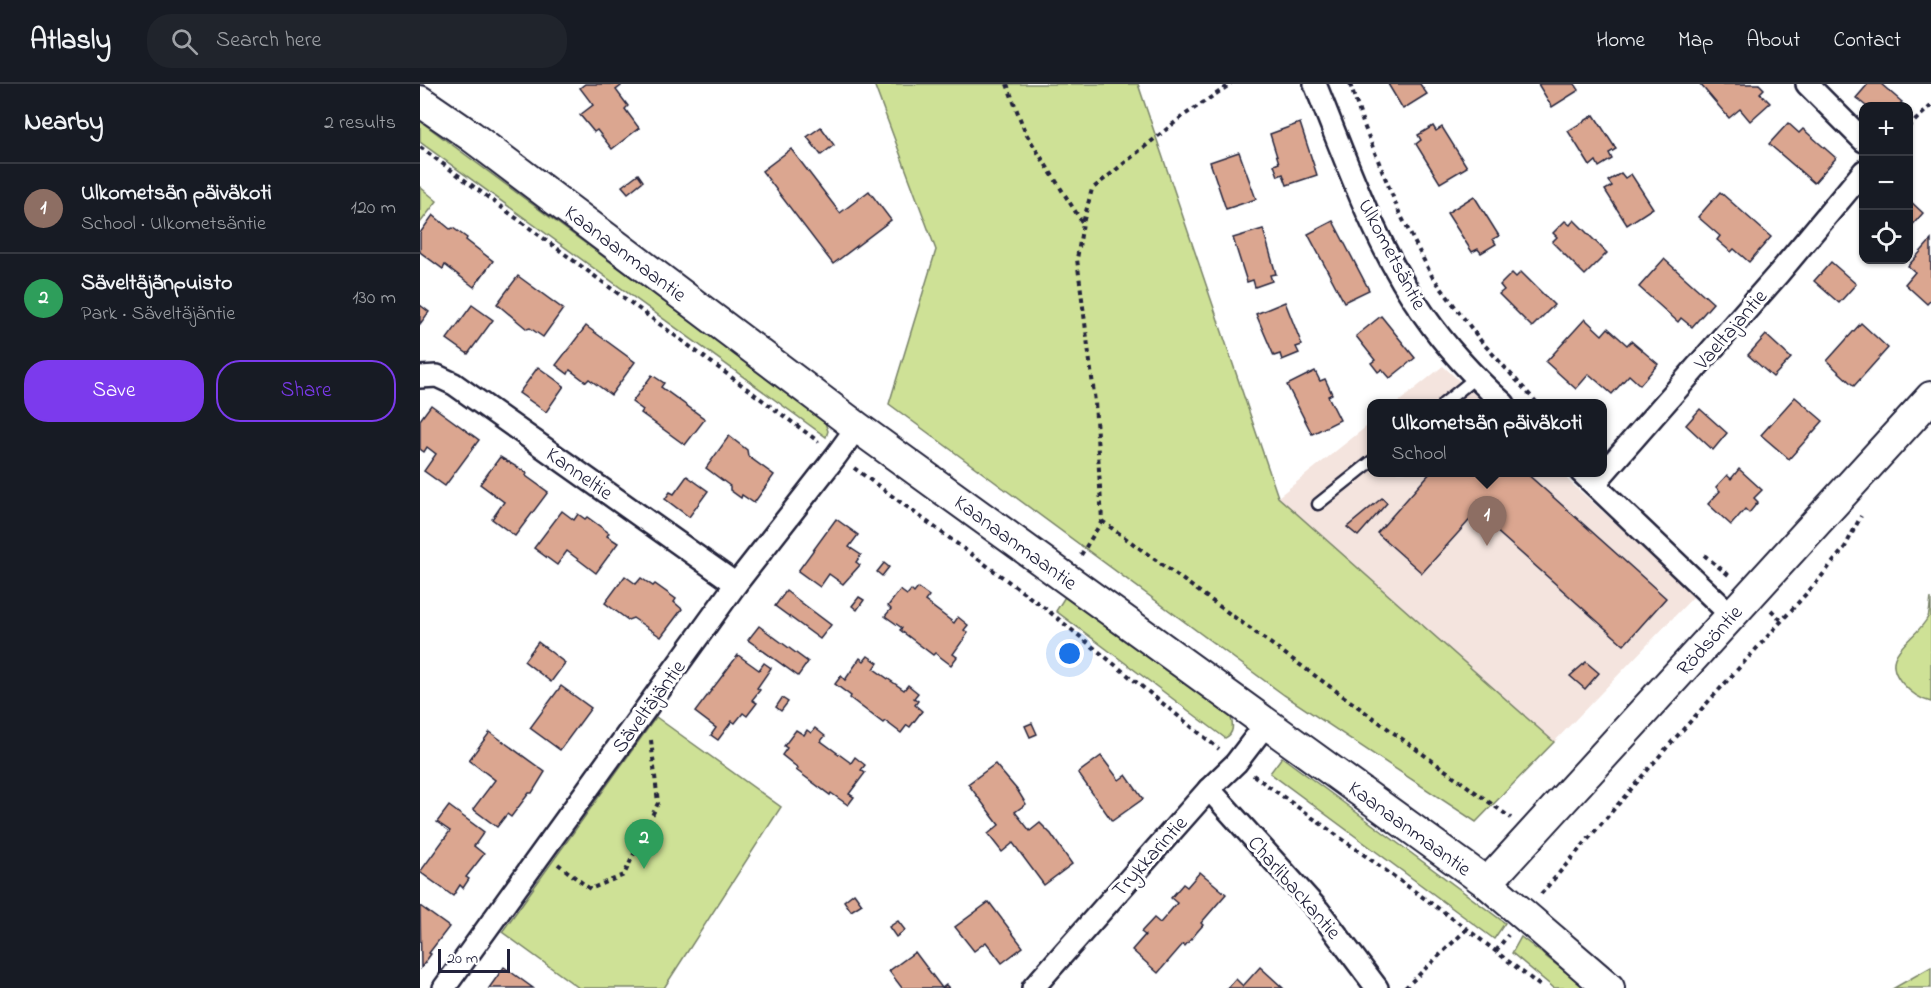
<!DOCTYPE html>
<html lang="en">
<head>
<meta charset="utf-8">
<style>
  body { margin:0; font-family:"Indie Flower",sans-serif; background:#20242c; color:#f1f3f6 }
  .controls { position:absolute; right:18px; top:18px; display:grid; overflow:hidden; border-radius:12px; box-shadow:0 2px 4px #0004 }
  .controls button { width:54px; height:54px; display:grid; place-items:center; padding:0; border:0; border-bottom:2px solid #363941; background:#171b24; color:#f1f3f6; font:30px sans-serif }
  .scale { position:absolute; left:18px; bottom:15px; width:72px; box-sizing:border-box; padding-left:6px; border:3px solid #22223b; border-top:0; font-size:16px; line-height:21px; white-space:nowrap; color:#22223b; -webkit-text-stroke:4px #fff; paint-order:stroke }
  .you { position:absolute; left:650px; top:570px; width:21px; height:21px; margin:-15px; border:4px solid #fff; border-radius:50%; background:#1a73e8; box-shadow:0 0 0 9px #1a73e833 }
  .badge { display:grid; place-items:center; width:39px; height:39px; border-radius:50%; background:#7c3aed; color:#fff; font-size:20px; font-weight:700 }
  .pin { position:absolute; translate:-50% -50px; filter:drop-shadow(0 2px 3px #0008) }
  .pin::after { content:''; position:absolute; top:32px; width:21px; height:18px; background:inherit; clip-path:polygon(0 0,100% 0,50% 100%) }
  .popup { position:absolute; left:947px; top:315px; width:240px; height:78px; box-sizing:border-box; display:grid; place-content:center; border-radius:12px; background:#171b24; filter:drop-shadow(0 2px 4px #0005); font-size:20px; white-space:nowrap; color:#9ea1a6 }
  .popup b { font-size:22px; color:#f1f3f6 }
  .popup::after { content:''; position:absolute; left:50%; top:100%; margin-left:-12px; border:12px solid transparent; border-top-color:#171b24 }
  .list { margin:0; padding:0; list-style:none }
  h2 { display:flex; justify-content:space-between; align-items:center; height:78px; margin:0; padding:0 24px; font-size:26px }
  h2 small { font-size:20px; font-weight:400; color:#9ea1a6 }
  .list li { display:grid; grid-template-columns:39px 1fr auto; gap:18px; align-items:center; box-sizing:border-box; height:90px; padding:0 24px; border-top:2px solid #363941 }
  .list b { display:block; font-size:22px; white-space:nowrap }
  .list p { margin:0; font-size:20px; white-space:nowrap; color:#9ea1a6 }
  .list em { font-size:20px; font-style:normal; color:#9ea1a6 }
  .actions { display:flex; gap:12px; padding:18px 24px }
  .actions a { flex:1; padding:14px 0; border:2px solid #7c3aed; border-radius:24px; text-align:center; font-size:21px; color:#7c3aed }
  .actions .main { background:#7c3aed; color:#fff }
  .icon { flex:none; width:33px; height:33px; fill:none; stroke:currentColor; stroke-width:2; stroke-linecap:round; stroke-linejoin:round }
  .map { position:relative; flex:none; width:1511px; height:904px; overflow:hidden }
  header { display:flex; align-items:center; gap:36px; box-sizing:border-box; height:84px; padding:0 30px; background:#171b24; border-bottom:2px solid #363941 }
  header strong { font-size:28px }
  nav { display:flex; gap:33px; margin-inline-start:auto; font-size:21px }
  .search { width:420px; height:54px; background:#20242c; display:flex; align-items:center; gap:15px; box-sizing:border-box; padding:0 21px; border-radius:24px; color:#9ea1a6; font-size:22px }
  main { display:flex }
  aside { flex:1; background:#171b24 }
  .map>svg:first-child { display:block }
  .built { fill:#f4e4de }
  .green { fill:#cee196; stroke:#788268; stroke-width:1.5 }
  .building { fill:#dba690; stroke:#22223b; stroke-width:1.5 }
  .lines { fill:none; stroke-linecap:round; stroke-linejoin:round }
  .lane-casing { stroke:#22223b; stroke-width:15 }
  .street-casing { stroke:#22223b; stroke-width:26 }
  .secondary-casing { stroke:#22223b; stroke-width:34 }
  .path { stroke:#22223b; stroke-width:4; stroke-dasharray:4.5 4.5; stroke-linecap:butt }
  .lane { stroke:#fff; stroke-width:10 }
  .street { stroke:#fff; stroke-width:21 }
  .secondary { stroke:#fff; stroke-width:30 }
  .labels { text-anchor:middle; stroke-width:6; stroke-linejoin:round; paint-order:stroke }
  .street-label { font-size:21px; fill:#22223b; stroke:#fff }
</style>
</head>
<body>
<header>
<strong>Atlasly</strong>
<div class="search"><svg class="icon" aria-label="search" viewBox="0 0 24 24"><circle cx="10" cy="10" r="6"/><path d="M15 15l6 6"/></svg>Search here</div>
<nav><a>Home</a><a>Map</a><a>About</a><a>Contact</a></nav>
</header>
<main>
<aside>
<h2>Nearby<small>2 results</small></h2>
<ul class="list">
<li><span class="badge" style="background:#8d6e63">1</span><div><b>Ulkometsän päiväkoti</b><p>School · Ulkometsäntie</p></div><em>120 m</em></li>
<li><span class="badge" style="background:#2e9e5b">2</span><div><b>Säveltäjänpuisto</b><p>Park · Säveltäjäntie</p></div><em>130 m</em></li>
</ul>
<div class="actions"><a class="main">Save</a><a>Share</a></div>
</aside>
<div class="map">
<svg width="1511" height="904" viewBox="0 0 1511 904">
  <rect width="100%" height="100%" fill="#fff"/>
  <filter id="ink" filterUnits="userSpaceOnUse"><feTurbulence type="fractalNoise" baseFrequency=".0167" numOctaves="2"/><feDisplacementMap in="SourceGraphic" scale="12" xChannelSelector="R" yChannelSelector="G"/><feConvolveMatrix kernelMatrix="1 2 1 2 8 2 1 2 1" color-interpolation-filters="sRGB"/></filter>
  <g filter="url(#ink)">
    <g class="built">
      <polygon points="1023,282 1064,319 976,320"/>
      <polygon points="951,339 952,388 1140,389 1275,511 1134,658 858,413"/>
    </g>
    <g class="green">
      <polygon points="454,0 718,0 858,413 1134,658 1056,738 864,611 469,320 516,166"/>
      <polygon points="0,37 404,336 408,347 406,353 0,58"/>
      <polygon points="0,103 17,117 0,139"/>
      <path d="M 646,511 L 809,629 C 813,638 816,649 805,654 L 636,527 Z"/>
      <path d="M 1511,514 L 1511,618 C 1499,615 1491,609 1483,600 C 1456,569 1496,557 1508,533 C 1510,527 1510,520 1511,514 Z"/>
      <polygon points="236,633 361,723 244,904 159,904 82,848"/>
      <polygon points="862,673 1085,839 1074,855 850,689"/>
      <polygon points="1101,853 1166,904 1134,904 1092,869"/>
      <polygon points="1511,883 1511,904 1474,904"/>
    </g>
    <g class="building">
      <polygon points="165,0 200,0 201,2 196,6 208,22 205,25 219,44 192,65 177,46 174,48 160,31 173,21 160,4"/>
      <polygon points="968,0 1000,0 1007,10 983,25"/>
      <polygon points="1118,0 1155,0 1159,6 1132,23"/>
      <polygon points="1280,0 1339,0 1344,5 1340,9 1350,19 1330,37 1320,25 1309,34"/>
      <polygon points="1448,0 1461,0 1482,18 1478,22 1446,22 1436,14"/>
      <polygon points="1174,31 1196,65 1189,69 1192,75 1179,83 1176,77 1170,82 1148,47"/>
      <polygon points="880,39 897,91 867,101 863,90 858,92 854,81 859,79 850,50"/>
      <polygon points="1368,39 1379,49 1383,45 1416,74 1394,99 1349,60"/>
      <polygon points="1013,42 1016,47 1022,43 1047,83 1020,99 996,60 1001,56 998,51"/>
      <polygon points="401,43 414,61 401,71 387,53"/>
      <polygon points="371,65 420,129 449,107 471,136 413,180 342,87"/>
      <polygon points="819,68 836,115 806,125 790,78"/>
      <polygon points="1201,89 1205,94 1211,90 1233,124 1207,141 1185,106 1192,102 1188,97"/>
      <polygon points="218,90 223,97 208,109 202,102"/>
      <polygon points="1300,108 1351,153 1329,178 1314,165 1311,168 1297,156 1300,152 1278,133"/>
      <polygon points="1054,112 1079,152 1073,155 1076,160 1061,169 1058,165 1052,168 1027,129"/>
      <polygon points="1488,115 1503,129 1489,145 1488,144"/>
      <polygon points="13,131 30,145 33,144 47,154 46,156 73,177 54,203 25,181 23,185 0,168 0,149"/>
      <polygon points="1154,136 1187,169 1165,191 1132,158 1137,153 1133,149 1145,137 1150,141"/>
      <polygon points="913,137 949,206 924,218 888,150"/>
      <polygon points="843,145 856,190 850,191 852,197 835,203 833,196 827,198 813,154"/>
      <polygon points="1511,156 1511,216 1507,220 1485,200 1495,188 1488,182"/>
      <polygon points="1244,175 1293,219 1272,243 1261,234 1258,238 1219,203"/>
      <polygon points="1411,178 1436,200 1419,219 1394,197"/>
      <polygon points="1101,188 1134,221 1112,243 1079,210 1084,206 1080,201 1092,189 1096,193"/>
      <polygon points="98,192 143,225 123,253 110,244 107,245 77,220"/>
      <polygon points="865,218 882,261 876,263 879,269 862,276 860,270 854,272 836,230"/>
      <polygon points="0,221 9,228 0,240"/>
      <polygon points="52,221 73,236 48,270 27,255"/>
      <polygon points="961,232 995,274 970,294 962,285 958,288 951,279 955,276 936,252"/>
      <polygon points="1165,235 1182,251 1188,244 1207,261 1211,257 1238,280 1220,301 1209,291 1192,310 1169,290 1156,305 1126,278"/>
      <polygon points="1441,239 1468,264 1434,302 1407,277"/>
      <polygon points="166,242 215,278 191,311 169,295 166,298 150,286 148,290 136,281"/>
      <polygon points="1346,251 1371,274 1353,293 1328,271"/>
      <polygon points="118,283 144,302 126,328 99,309"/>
      <polygon points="895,287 900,297 905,295 912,310 908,312 920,336 892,350 867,301"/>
      <polygon points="232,291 244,299 241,303 285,335 265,361 221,329 223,326 212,318"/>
      <polygon points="1375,313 1403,337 1369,375 1341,351"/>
      <polygon points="11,321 59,356 25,402 4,387 16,370 7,363 4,368 0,365 0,336"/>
      <polygon points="1280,325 1307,349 1293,366 1266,341"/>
      <polygon points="309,352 327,366 328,372 354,391 334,419 322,411 321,414 310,406 310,402 286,384"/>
      <polygon points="80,373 107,389 106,392 128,408 95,452 72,435 84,418 60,400"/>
      <polygon points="1319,385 1342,406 1334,414 1338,418 1329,429 1325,425 1311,441 1288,420 1300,407 1296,403 1307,391 1311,395"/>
      <polygon points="1011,388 1105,388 1246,514 1204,561 1056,429 1002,489 957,449"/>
      <polygon points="267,392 288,407 269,433 245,415 250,408 254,410"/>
      <polygon points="962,414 967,419 938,452 927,443"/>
      <polygon points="142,427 154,436 158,430 165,435 167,433 189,449 187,452 198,459 176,489 147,467 137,481 114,464"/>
      <polygon points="416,435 438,451 429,463 441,471 436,478 440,481 423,500 409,490 400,503 378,487"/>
      <polygon points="464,479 469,483 462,492 457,488"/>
      <polygon points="205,492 216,500 221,494 233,502 235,500 256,515 254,518 262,525 241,553 213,534 208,536 185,519"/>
      <polygon points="498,504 509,512 505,517 534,539 538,533 548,541 544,546 548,549 533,570 537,573 531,581 515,569 513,571 480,546 482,544 465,532 471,525 468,522 480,506 487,511 491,506 494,509"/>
      <polygon points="366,507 411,541 400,555 355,522"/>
      <polygon points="439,513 444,516 437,526 432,522"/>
      <polygon points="339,542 388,578 378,592 328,556"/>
      <polygon points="118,558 145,579 131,598 104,577"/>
      <polygon points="318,571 339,586 344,579 351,584 337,604 340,606 332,616 337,619 327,632 323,629 315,639 312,637 298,656 291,651 296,644 275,628"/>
      <polygon points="448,572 458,579 454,585 484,606 488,601 498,609 494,614 498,617 495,621 502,627 490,643 487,641 481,649 465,637 463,639 430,614 431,612 415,600 421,592 425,596 440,574 444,577"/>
      <polygon points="1166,578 1179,589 1165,605 1150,592"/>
      <polygon points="141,602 171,624 140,666 110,644"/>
      <polygon points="362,614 368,618 361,627 356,623"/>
      <polygon points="612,639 617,650 610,653 605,642"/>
      <polygon points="395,644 405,652 401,657 431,679 435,673 445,681 441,686 445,689 429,710 434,713 428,721 411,709 410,711 376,686 378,684 362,671 367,664 364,662 376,646 384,651 387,646 391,649"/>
      <polygon points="70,648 125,688 112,709 109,709 91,733 87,730 77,743 53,725 75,696 49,676"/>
      <polygon points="681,672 699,696 706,691 723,715 692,737 658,689"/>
      <polygon points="575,680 598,707 606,720 595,728 610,747 620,739 631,750 652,780 624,801 593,759 582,768 568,750 579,741 548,700"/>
      <polygon points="29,722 64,748 54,762 64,770 46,793 49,795 43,804 40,801 33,812 0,788 30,747 17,738"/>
      <polygon points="780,788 806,810 781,839 783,841 765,862 763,860 738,889 712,866 725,851 721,848 734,834 740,839 757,819 751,814 763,800 767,803"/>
      <polygon points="434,809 442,820 431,827 424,817"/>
      <polygon points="569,818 603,863 582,879 566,858 554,867 535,843"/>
      <polygon points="0,822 29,843 9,869 11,870 1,884"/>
      <polygon points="478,837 485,846 476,853 469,843"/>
      <polygon points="495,868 522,904 526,901 529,904 482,904 469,887"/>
      <polygon points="84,883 113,904 69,904"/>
      <polygon points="840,883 863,904 808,904 816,895 823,902"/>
    </g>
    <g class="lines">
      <defs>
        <g id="lane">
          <polyline points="1023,320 1055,294"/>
          <polyline points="898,420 952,377"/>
        </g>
        <g id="street">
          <path d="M 895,0 C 927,78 955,162 1004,231 C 1027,264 1054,293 1084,320"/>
          <polyline points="1387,0 1444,57"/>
          <polyline points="0,293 17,292 34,300 316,500"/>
          <polyline points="1161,388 1312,532"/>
          <polyline points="1174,400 1359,189 1444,87"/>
          <polyline points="789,705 899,827 957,904"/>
          <polyline points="24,904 316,500 416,372 437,343"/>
          <polyline points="613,904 789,705 816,679 846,640"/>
        </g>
        <g id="secondary">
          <polyline points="0,17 51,52 437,343 1067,799 1189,904"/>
          <polyline points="1067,799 1511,313"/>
        </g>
      </defs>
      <use href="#lane" class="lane-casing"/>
      <use href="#street" class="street-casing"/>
      <use href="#secondary" class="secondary-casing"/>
      <g class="path">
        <polyline points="587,0 605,48 662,138"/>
        <polyline points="930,0 943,39 979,128 1012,192 1061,257 1118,320"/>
        <polyline points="1488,43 1511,22"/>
        <polyline points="0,63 399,358"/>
        <polyline points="434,384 626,525 799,665"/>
        <polyline points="682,437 1091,734"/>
        <polyline points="661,471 682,437 675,318 657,175 663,139 672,105 763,32 811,0"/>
        <polyline points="1284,471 1311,493"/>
        <polyline points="1351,526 1361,536"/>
        <polyline points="833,691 1047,845 1123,904"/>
        <polyline points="138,780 170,805 204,791 238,719 231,656"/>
        <polyline points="1121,810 1249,661 1396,499 1425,463 1441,432"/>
        <polyline points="1076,867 1088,851"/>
        <polyline points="985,904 1047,845"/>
      </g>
      <use href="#lane" class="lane"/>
      <use href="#street" class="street"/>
      <use href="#secondary" class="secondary"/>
    </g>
  </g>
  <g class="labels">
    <g class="street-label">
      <text transform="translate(206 169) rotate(37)" y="7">Kaanaanmaantie</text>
      <text transform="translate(973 170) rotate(62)" y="7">Ulkometsäntie</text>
      <text transform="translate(1310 245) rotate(-49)" y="7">Vaeltajantie</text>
      <text transform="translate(160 389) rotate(35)" y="7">Kanneltie</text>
      <text transform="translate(596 458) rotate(36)" y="7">Kaanaanmaantie</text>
      <text transform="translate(1289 556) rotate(-48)" y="7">Rödsöntie</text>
      <text transform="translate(228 622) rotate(-54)" y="7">Säveltäjäntie</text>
      <text transform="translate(990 744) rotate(36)" y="7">Kaanaanmaantie</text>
      <text transform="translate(729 772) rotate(-48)" y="7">Trykkarintie</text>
      <text transform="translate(875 803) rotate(49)" y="7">Charlibackantie</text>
    </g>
  </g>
</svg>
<div class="controls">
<button>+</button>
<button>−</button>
<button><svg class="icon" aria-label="locate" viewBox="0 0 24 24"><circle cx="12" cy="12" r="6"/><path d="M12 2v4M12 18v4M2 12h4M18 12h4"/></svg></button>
</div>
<div class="scale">20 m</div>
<div class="you"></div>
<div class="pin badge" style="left:1067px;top:462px;background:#8d6e63">1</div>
<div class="popup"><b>Ulkometsän päiväkoti</b>School</div>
<div class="pin badge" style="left:224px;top:785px;background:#2e9e5b">2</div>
</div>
</main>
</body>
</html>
